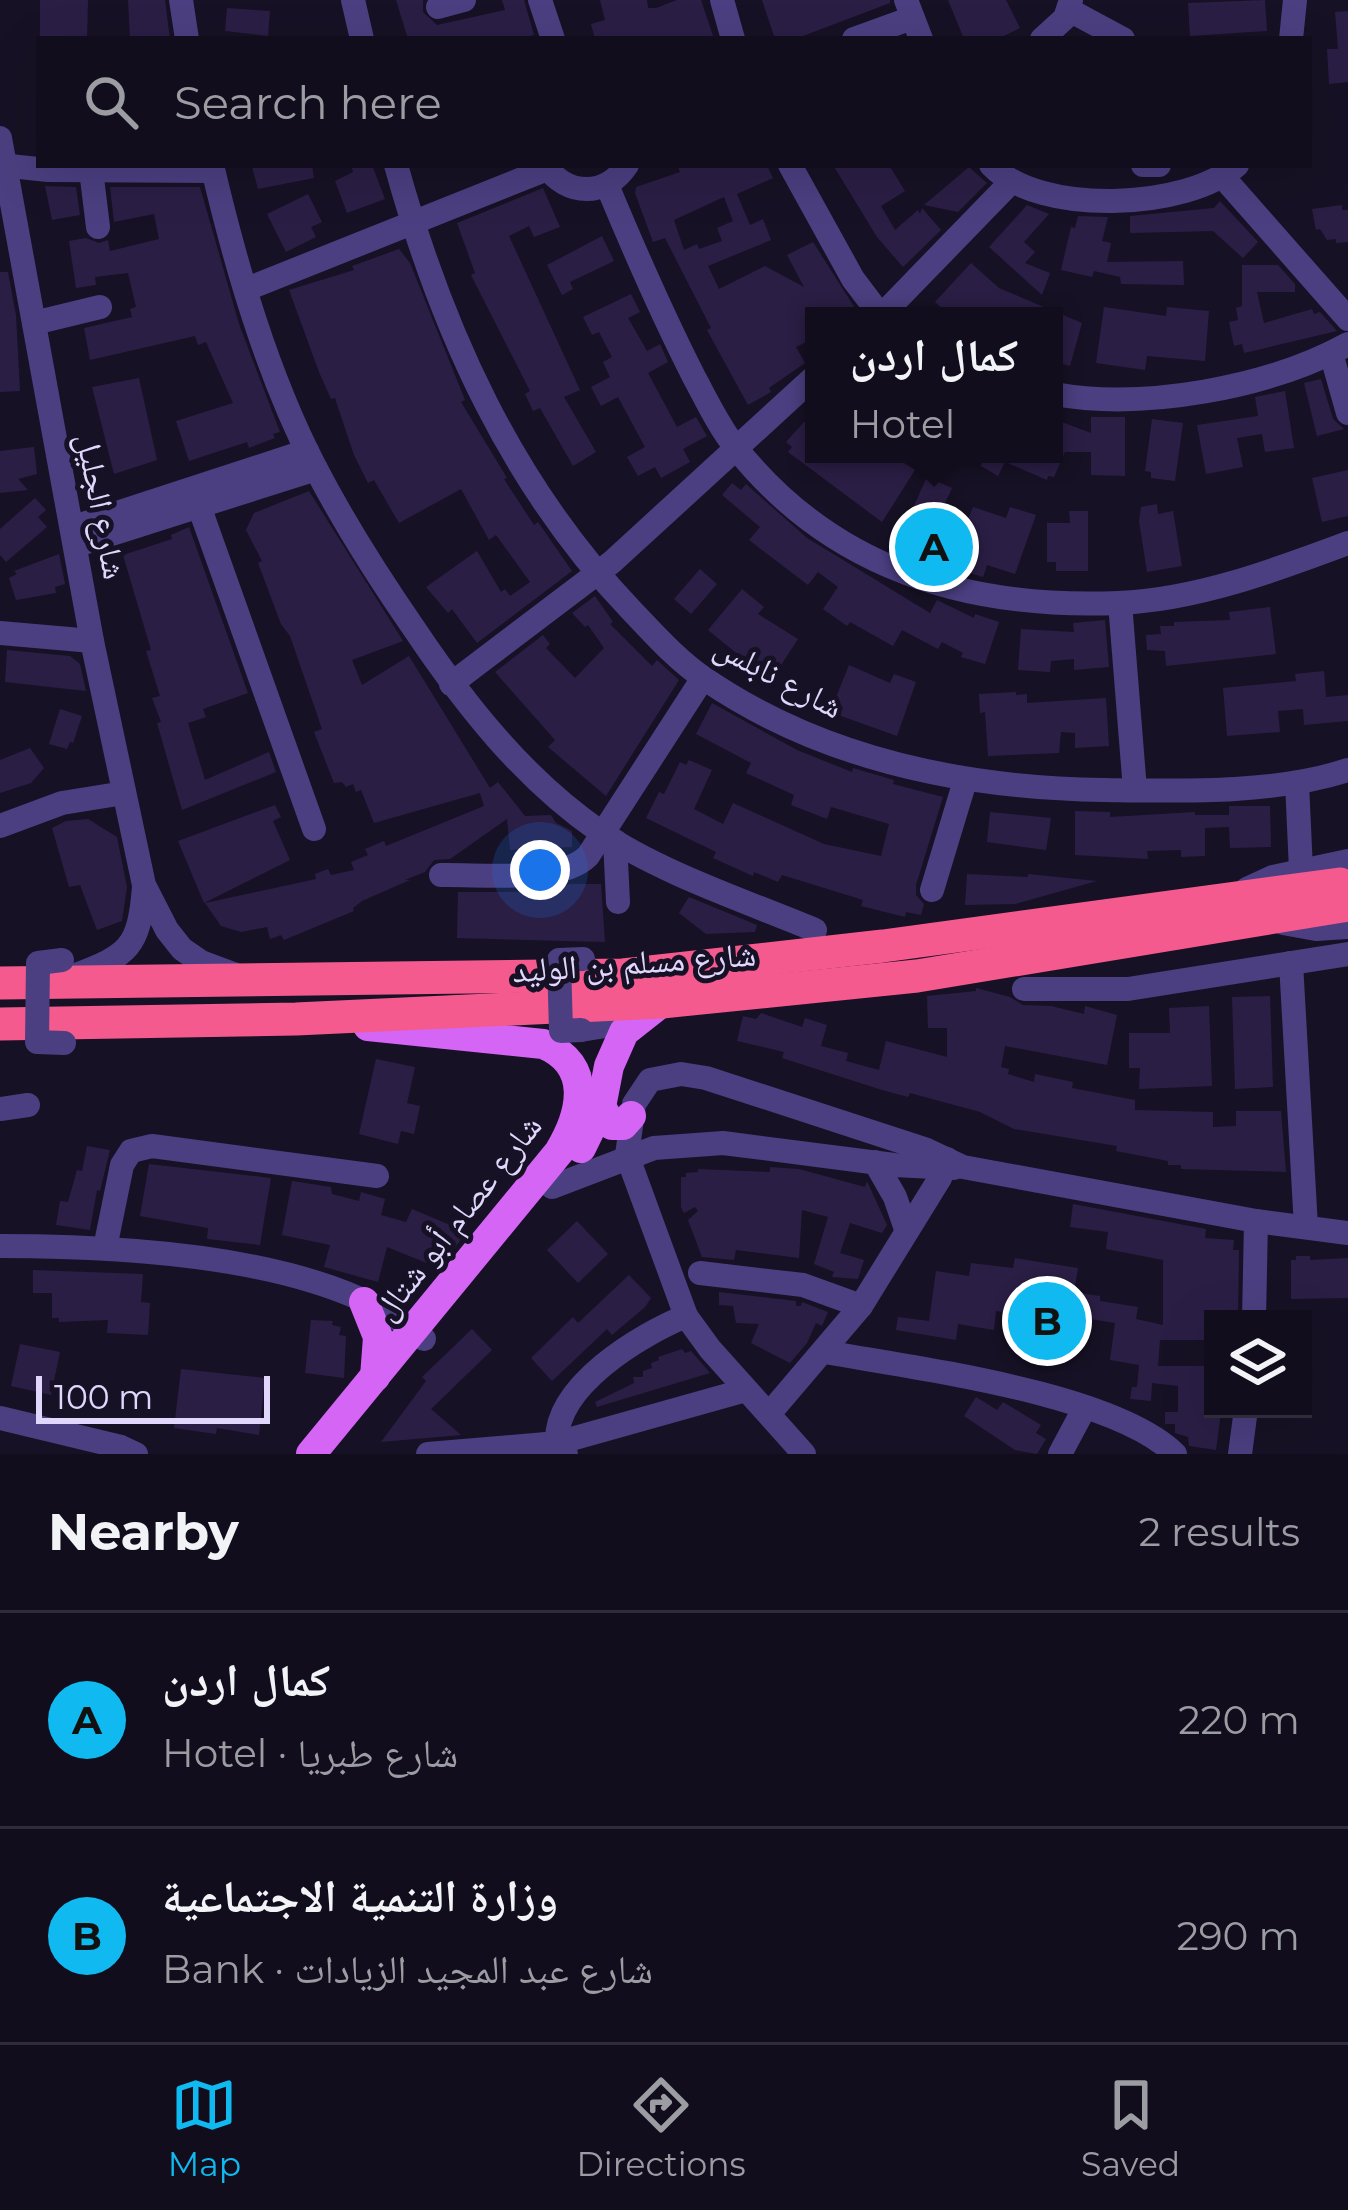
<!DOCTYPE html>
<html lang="en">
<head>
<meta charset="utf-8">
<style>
  body { margin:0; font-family:Montserrat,"Noto Naskh Arabic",sans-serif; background:#1e1b29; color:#f1f3f6 }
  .controls { position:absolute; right:36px; bottom:36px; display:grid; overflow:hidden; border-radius:0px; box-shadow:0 12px 48px #0002 }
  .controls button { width:108px; height:108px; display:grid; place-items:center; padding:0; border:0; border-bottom:3px solid #302d3b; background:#110d1c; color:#f1f3f6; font:60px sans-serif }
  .scale { position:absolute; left:36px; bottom:30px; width:234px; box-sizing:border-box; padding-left:12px; border:6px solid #e1d7fc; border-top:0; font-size:33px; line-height:42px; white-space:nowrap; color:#e1d7fc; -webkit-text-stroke:9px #171125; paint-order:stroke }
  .you { position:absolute; left:540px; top:870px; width:42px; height:42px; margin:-30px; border:9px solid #fff; border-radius:50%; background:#1a73e8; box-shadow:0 0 0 18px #1a73e833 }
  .badge { display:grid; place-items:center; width:78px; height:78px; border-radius:50%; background:#10baf0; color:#111; font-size:39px; font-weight:700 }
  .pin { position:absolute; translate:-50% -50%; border:6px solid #fff; box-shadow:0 3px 12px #0006 }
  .popup { position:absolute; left:805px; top:307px; width:258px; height:156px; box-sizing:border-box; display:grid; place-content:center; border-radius:0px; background:#110d1c; filter:drop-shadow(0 3px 9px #0005); font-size:39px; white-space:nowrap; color:#9c9ca3 }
  .popup b { font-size:45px; color:#f1f3f6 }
  .popup::after { content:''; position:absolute; left:50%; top:100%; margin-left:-24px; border:24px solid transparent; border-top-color:#110d1c }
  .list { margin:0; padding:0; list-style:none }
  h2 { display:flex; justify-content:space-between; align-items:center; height:156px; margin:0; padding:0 48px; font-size:51px }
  h2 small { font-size:39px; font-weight:400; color:#9c9ca3 }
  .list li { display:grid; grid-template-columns:78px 1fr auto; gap:36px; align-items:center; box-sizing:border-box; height:216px; padding:0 48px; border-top:3px solid #302d3b }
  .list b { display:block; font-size:45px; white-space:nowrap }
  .list p { margin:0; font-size:39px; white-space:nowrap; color:#9c9ca3 }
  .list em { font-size:39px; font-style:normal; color:#9c9ca3 }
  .icon { flex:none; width:66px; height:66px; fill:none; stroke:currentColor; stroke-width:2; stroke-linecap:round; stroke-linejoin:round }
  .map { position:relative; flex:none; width:1348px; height:1454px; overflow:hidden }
  .search { position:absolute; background:#110d1c; box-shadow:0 12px 48px #0002; left:36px; right:36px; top:36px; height:132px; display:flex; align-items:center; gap:30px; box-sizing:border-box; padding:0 42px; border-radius:0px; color:#9c9ca3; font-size:45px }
  .sheet { height:588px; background:#110d1c }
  nav { display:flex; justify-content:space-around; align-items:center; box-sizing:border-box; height:168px; border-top:3px solid #302d3b; background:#110d1c; font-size:33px; color:#9c9ca3 }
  nav a { display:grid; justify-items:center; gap:6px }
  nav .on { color:#10baf0 }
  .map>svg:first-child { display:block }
  .building { fill:#2b1e45; fill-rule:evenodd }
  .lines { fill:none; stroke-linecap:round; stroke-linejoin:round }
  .minor { stroke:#4b3f81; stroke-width:24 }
  .major { stroke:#d465f5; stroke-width:30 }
  .highway { stroke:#f55a8e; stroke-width:33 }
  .minor-bridge { stroke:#4b3f81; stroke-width:24 }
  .labels { text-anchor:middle; stroke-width:10; stroke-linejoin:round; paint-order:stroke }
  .street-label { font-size:33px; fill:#e1d7fc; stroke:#171125 }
</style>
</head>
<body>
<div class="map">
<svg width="1348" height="1454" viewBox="0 0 1348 1454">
  <rect width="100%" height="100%" fill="#171125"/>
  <g class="building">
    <polygon points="40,0 88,0 87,39 40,39"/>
    <polygon points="128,0 165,0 170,39 130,39"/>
    <polygon points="396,0 423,0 423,12 437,25 505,10 502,0 524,0 534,35 520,39 408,39"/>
    <polygon points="600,0 647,0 648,8 656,8 677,0 701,0 714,39 595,39 591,24 605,20"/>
    <polygon points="762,0 890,0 890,3 795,39 775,39"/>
    <polygon points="948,0 1006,0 1020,28 998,39 964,39"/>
    <polygon points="1265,0 1267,31 1190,36 1188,3"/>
    <polygon points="227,8 270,11 268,36 225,31"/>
    <polygon points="1348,11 1348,82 1329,84 1327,49 1338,49 1335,12"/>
    <polygon points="312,165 314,178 258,189 252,167"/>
    <polygon points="351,165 372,165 385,199 347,213 335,181 353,172"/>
    <path d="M 677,165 L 767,165 L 773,178 L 737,194 L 750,225 L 763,219 L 771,240 L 708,266 L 719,289 L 765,266 L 804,287 L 787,255 L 813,242 L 860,316 L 814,316 L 814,338 L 796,347 L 805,363 L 769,388 L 771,392 L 748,405 L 707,330 L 711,328 L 665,238 L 653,242 L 635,193 L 636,187 L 680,172 ZM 724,197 L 733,221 L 717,228 L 722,241 L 699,249 L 697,244 L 684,250 L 674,220 Z"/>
    <polygon points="833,165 889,165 905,191 881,206 895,230 918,210 920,214 922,208 941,230 903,267 877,237"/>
    <polygon points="969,167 987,183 958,212 924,205"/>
    <polygon points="45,186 76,187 80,215 52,220"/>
    <polygon points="110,187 200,187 239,324 280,432 273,434 275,438 249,448 247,442 189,461 176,421 233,403 206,342 198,345 195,336 90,360 84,328 132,317 130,309 136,307 128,273 95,277 96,285 76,288 69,241 86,238 99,243 108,240 110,251 159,239 154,214 114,222"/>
    <polygon points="543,188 560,227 534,237 529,226 509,236 580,390 564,397 596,452 573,466 540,408 533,411 525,394 530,391 471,275 475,273 457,223"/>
    <polygon points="308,194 322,222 311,227 316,237 286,252 267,214"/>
    <polygon points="1220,201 1258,242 1243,258 1213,231 1130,233 1130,216 1214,208"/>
    <polygon points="1027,205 1049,214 1024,242 1035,252 1025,263 1050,273 1042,295 989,247"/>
    <polygon points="1342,205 1342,210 1348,210 1348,242 1336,243 1336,239 1327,240 1320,229 1316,230 1312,209"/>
    <polygon points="1078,216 1108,217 1102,241 1111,243 1107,262 1183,261 1184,285 1121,284 1120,277 1094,271 1092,277 1061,270 1071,227 1075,228"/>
    <polygon points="602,236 614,261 570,282 573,289 562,295 547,265"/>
    <polygon points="399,249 410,263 465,400 461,402 507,478 504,479 534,525 538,522 572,571 477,643 452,609 448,613 426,587 477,551 501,592 505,589 510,596 530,582 496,535 489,540 461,489 399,523 374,480 368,483 354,455 335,398 331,399 319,372 289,290 354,270 352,266"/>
    <polygon points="971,263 999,288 1082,323 1070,366 1054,362 1054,316 951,316 935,302"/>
    <polygon points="1242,265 1278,265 1295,284 1295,292 1257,292 1264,323 1312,309 1314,314 1320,312 1337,331 1244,353 1242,344 1234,346 1229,322 1238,320 1236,308 1242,306"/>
    <polygon points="0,272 8,272 16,315 20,391 0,392"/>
    <polygon points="631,294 640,312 628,318 647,351 660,344 668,362 648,373 677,427 696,417 707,436 683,449 690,462 661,478 655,467 638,476 627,457 645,447 618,397 601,406 591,387 610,377 603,362 612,357 599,332 592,335 583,317"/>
    <polygon points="1104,307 1166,316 1167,307 1209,311 1205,361 1147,356 1145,370 1096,363"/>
    <polygon points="139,378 157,460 114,474 92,387"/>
    <polygon points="1321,379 1333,419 1344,429 1317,436 1304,383"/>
    <polygon points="1285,391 1294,448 1265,452 1262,434 1237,438 1243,467 1206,474 1197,425 1258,416 1255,397"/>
    <polygon points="814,411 814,454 890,454 915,470 882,522 788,452 792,447 786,442"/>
    <polygon points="1091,417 1125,417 1125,476 1091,475 1091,452 1065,452 1054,477 1048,476 1047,480 1005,462 998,476 981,466 985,454 1054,454 1054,433 1059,421 1091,433"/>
    <polygon points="1152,419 1183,423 1175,481 1151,478 1151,472 1145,471"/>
    <polygon points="34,447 37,474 18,479 28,490 0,493 0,451"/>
    <polygon points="1348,470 1348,516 1322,522 1312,478"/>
    <polygon points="927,477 952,488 926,545 901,534"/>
    <polygon points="732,483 741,490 746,484 807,538 930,613 937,600 974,618 975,614 999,622 985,664 961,657 963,653 942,642 938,649 902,630 893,646 850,622 847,626 823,609 838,587 818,572 808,585 749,540 760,527 722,495"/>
    <polygon points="309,491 403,641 352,660 362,685 409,656 490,788 498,782 525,816 551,815 556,823 572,831 572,847 510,850 507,819 450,859 434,860 425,872 405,880 410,880 362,901 353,908 354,911 284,940 281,935 270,939 267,927 241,932 221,926 205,903 316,879 315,874 328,869 331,875 354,870 351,862 368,855 365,849 384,841 386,846 484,806 480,793 374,823 361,790 356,792 353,784 346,787 342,782 334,783 314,732 322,729 290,636 281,624 258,563 262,561 246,530 254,513"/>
    <polygon points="35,498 46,510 38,517 47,527 6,562 0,555 0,529"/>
    <polygon points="1157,504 1158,514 1173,511 1182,566 1147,572 1139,521 1141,507"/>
    <polygon points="973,507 1006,518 1010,507 1036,515 1015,574 987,565 983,577 946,566 959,528 965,527"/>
    <polygon points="1069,511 1088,511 1088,571 1056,571 1056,562 1047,562 1047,523 1070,523"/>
    <polygon points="189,527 248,693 203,709 206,717 188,723 205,780 269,752 276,772 182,810 157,723 161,722 152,698 160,696 146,651 151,650 123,555 172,539 171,535"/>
    <polygon points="59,554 65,584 55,587 56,593 16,600 9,578 17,574 14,571"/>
    <polygon points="700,569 717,584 691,614 674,599"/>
    <polygon points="742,589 764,607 758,614 798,639 768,685 742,668 746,661 708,630"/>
    <polygon points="595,596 613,622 610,624 652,666 657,660 679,680 606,796 548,747 555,740 495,672 543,635 550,644 546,648 575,678 604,648 588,625 585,627 572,613"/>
    <polygon points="1270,607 1276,654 1166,666 1165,651 1147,650 1146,635 1161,634 1160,626 1174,626 1174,622 1230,620 1229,612"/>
    <polygon points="1105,620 1109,667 1074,670 1074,659 1051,661 1050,672 1018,670 1021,629 1074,632 1073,623"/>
    <polygon points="7,650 70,656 80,664 86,691 5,682"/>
    <polygon points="849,665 890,683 894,674 916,682 897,736 830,712"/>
    <polygon points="1324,671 1326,697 1348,695 1348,721 1304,725 1303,709 1278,711 1280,732 1227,736 1223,688 1296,681 1295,674"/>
    <polygon points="1016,692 1016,695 1027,694 1027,703 1106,698 1109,746 1075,748 1075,733 1061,732 1059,753 988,756 985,712 980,713 979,694"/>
    <polygon points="712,703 797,750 852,772 853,768 894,780 893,784 943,797 916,885 916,895 924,904 921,915 906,912 905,917 861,906 863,900 782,875 778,882 754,872 753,876 713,858 716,852 646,818 659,792 664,794 680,762 686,765 689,760 712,770 694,809 723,824 733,803 824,844 881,856 889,824 831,807 827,819 791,805 794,795 746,773 751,763 696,734"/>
    <polygon points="60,709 82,716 73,743 70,742 67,749 49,744"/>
    <polygon points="30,748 44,768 31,783 0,793 0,760"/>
    <polygon points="275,805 281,817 273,821 290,860 204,903 178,841"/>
    <polygon points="1229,806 1270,806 1271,847 1230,848 1229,827 1205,828 1205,856 1181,857 1181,850 1147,851 1148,859 1075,855 1075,811 1110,812 1110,817 1195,812 1195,815 1229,815"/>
    <polygon points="990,812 1051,818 1046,850 987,842"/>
    <polygon points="88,819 117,837 127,887 122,921 97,930 80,885 69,887 52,828 66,821"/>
    <polygon points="967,874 1028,877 1028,874 1097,881 1015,904 965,905"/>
    <polygon points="570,884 601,884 605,942 457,938 458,892 520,892"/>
    <polygon points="689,897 757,925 755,932 706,934 679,913"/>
    <polygon points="976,988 1010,997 1023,1005 1051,1006 1084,1014 1085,1006 1117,1015 1107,1065 1005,1046 1001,1067 1009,1069 1008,1074 1034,1082 1035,1074 1073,1082 1072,1088 1135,1100 1135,1110 1213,1112 1213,1127 1236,1126 1236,1111 1281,1111 1286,1172 1181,1169 1181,1165 1168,1165 1168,1161 1116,1151 1117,1146 1014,1129 980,1112 910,1093 908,1097 882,1090 782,1058 784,1052 737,1041 743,1016 756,1019 761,1013 802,1027 805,1018 827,1025 821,1046 848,1053 846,1061 879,1070 886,1041 947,1057 947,1028 928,1028 927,996 976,991"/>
    <polygon points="1270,996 1273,1087 1235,1089 1232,997"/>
    <polygon points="1209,1006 1212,1086 1139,1089 1140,1068 1129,1068 1129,1033 1170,1033 1169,1008"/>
    <polygon points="376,1059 415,1067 407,1103 420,1106 414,1134 401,1131 398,1144 359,1134"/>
    <polygon points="87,1146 110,1150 100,1191 97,1190 90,1230 56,1225 60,1201 68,1202 77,1170 82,1171"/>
    <polygon points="149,1164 271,1178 260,1245 207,1239 208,1228 140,1216"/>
    <polygon points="770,1167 799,1169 865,1187 867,1181 887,1225 882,1233 850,1223 840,1253 864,1260 858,1279 832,1277 834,1272 814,1264 828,1217 802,1210 799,1258 736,1250 734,1260 702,1257 688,1220 698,1211 695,1207 684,1213 681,1207 681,1177 686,1177 686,1173 698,1172 698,1169 770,1172"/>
    <polygon points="292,1181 331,1187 332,1194 359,1201 361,1192 385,1199 381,1215 406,1222 412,1209 467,1232 447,1257 444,1256 441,1263 436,1261 434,1266 387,1247 378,1282 324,1267 330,1245 282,1235"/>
    <polygon points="1073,1204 1206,1229 1205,1238 1234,1240 1233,1250 1239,1250 1238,1319 1213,1319 1213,1340 1160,1340 1158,1366 1213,1366 1213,1412 1221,1412 1216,1450 1189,1446 1188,1437 1175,1433 1175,1424 1165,1424 1165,1412 1178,1412 1178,1386 1152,1383 1151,1401 1130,1399 1132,1387 1137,1387 1139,1365 1110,1360 1115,1323 1071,1316 1070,1323 996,1311 994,1330 958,1324 956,1340 896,1330 898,1317 929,1321 936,1271 969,1276 971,1263 1013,1268 1015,1258 1078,1268 1074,1292 1100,1296 1100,1301 1138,1307 1136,1319 1163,1325 1163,1260 1106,1249 1108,1232 1070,1227"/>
    <polygon points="577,1221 608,1254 578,1283 547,1250"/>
    <polygon points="1296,1256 1310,1256 1310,1260 1348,1258 1348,1298 1291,1299 1291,1260 1296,1260"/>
    <polygon points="33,1270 143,1274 141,1302 150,1303 148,1335 107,1333 108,1320 59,1322 59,1318 52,1318 52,1293 33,1293"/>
    <polygon points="629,1275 651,1298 645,1307 612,1335 607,1329 552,1381 531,1358 573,1317 578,1323"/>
    <polygon points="719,1292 796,1301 796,1306 801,1306 802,1302 828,1312 822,1326 816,1323 807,1343 790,1363 751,1343 759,1324 736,1323 733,1306 719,1305"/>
    <polygon points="311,1320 333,1321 332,1325 341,1327 339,1335 346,1336 344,1378 305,1373"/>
    <polygon points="472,1329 492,1350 431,1409 461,1435 381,1442 426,1381 422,1377"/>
    <polygon points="20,1344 60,1352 51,1395 11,1386"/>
    <polygon points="682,1349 685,1353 691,1351 710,1373 597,1407 595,1402 634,1383 633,1377 643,1377 643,1371 652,1368 651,1363 659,1360 658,1357"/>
    <polygon points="181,1369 265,1378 259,1435 217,1428 216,1434 174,1428"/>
    <polygon points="976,1397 997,1410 1003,1402 1041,1425 1036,1433 1046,1439 1037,1454 1015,1450 964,1416"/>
  </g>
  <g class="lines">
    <g class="minor">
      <polyline points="181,0 187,39"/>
      <polyline points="353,0 362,39"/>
      <polyline points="540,0 553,39"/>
      <polyline points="722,0 733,39"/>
      <polyline points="906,0 921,39"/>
      <polyline points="438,7 464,0"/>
      <polyline points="1069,10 1123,39"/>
      <polyline points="854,39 912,18"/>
      <polyline points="1042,39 1065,18 1071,0"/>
      <polyline points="1291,39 1295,0"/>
      <polyline points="0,138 92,641 144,885 167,930 182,949 201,962 236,975"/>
      <polyline points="0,165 48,170 213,171"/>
      <path d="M 212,165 C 236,267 267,374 315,467 C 344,523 379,578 415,630 C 466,706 524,779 599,831 C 658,872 748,902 815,930"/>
      <path d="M 396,165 C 442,331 512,486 632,611 C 655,635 678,661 705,679 C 822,759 965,788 1104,790 C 1180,791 1276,794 1348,770"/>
      <path d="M 545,165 C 567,197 606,197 627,165"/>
      <polyline points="790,165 853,279 881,316 1011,182"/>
      <path d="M 991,165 C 1039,216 1187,210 1237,165"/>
      <polyline points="1143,165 1159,165"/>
      <polyline points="91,170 98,227"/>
      <polyline points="1223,177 1348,319"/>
      <path d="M 607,185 C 634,250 662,314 694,377 C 707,401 719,427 736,448 C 833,570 968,609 1118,603 C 1196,600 1276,570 1348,543"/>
      <polyline points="247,289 547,169"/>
      <polyline points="34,323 100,307"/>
      <polyline points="1331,353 1348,413"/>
      <path d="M 1054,394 C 1144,410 1268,388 1348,344"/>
      <polyline points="199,506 314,829"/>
      <polyline points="74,527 307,451"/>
      <polyline points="77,545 316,469"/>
      <polyline points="1120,603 1135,790"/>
      <polyline points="0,633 92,641"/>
      <polyline points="451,684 612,562 814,377"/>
      <polyline points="1297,783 1301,870"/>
      <polyline points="0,826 62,803 124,793"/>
      <polyline points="615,841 618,902"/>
      <path d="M 441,875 C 482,874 559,884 588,856 L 703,678"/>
      <polyline points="1247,889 1273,877 1348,861"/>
      <polyline points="932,890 965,781"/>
      <polyline points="1283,923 1316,929 1348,927"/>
      <polyline points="1291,963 1306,1227"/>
      <path d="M 73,976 C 129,955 139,948 144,887"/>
      <polyline points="1024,989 1128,989 1348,954"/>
      <polyline points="581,1030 635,1021"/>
      <polyline points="0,1109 28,1105"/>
      <polyline points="875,1162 895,1197 906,1229"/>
      <polyline points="552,1187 654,1148 723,1143 894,1165 954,1168"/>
      <path d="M 0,1246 C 121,1246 331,1255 424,1339"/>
      <polyline points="105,1248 122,1165 131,1151 152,1146 377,1176"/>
      <polyline points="700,1273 803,1285 861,1306"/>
      <polyline points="1254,1319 1256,1221"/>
      <path d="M 825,1352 C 914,1368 1113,1393 1175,1454"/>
      <polyline points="769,1414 861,1306 940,1178 947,1159"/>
      <polyline points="0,1418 121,1447 136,1454"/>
      <polyline points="428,1454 557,1443 746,1390"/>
      <path d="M 566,1454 L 557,1443 C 554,1386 640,1335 686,1316"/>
      <polyline points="804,1454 710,1349 686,1316 627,1155 634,1104 650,1080 681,1074 706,1078 927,1150 963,1167 1256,1221 1348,1233"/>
      <polyline points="1060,1454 1084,1409"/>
      <polyline points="1240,1454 1246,1409"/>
    </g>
    <g class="major">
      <polyline points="601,1107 612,1125 623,1125 631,1116"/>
      <polyline points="581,1148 601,1107 609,1066 624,1032 662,1002"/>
      <polyline points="364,1302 378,1337 375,1377"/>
      <path d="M 311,1454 L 559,1152 C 582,1114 594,1065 543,1044 L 368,1026"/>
    </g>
    <g class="highway">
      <polyline points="0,983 623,975 883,946 1340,884"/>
      <polyline points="0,1024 296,1019 662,1002 917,976 1348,905"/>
    </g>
    <g class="minor-bridge">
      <polyline points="62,960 38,963 37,1042 64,1043"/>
      <polyline points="581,1030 561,1031 559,960 583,959"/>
    </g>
  </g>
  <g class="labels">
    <g class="street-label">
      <text transform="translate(102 506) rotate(79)" y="12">شارع الجليل</text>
      <text transform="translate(779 676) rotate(28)" y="12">شارع نابلس</text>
      <text transform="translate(634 962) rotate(-4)" y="12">شارع مسلم بن الوليد</text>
      <text transform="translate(457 1217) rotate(-52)" y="12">شارع عصام أبو شتال</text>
    </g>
  </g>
</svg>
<div class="controls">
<button><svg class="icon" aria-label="layers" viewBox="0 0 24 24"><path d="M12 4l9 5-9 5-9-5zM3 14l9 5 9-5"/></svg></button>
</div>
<div class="scale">100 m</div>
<div class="you"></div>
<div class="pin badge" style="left:934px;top:547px">A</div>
<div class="popup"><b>كمال اردن</b>Hotel</div>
<div class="pin badge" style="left:1047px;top:1321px">B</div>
<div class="search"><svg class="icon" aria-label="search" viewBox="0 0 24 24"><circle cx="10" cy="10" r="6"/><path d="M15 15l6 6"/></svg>Search here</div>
</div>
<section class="sheet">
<h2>Nearby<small>2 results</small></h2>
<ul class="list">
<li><span class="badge">A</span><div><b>كمال اردن</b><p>Hotel · شارع طبريا</p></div><em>220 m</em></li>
<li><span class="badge">B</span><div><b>وزارة التنمية الاجتماعية</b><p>Bank · شارع عبد المجيد الزيادات</p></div><em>290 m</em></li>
</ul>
</section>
<nav>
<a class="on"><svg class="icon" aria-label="map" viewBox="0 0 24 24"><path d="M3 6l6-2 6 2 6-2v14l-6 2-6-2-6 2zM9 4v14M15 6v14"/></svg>Map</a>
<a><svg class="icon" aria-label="directions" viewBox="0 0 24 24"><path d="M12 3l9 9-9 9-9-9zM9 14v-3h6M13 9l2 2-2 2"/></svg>Directions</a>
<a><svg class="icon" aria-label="saved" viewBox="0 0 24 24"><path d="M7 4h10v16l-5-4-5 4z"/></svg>Saved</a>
</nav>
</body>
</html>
